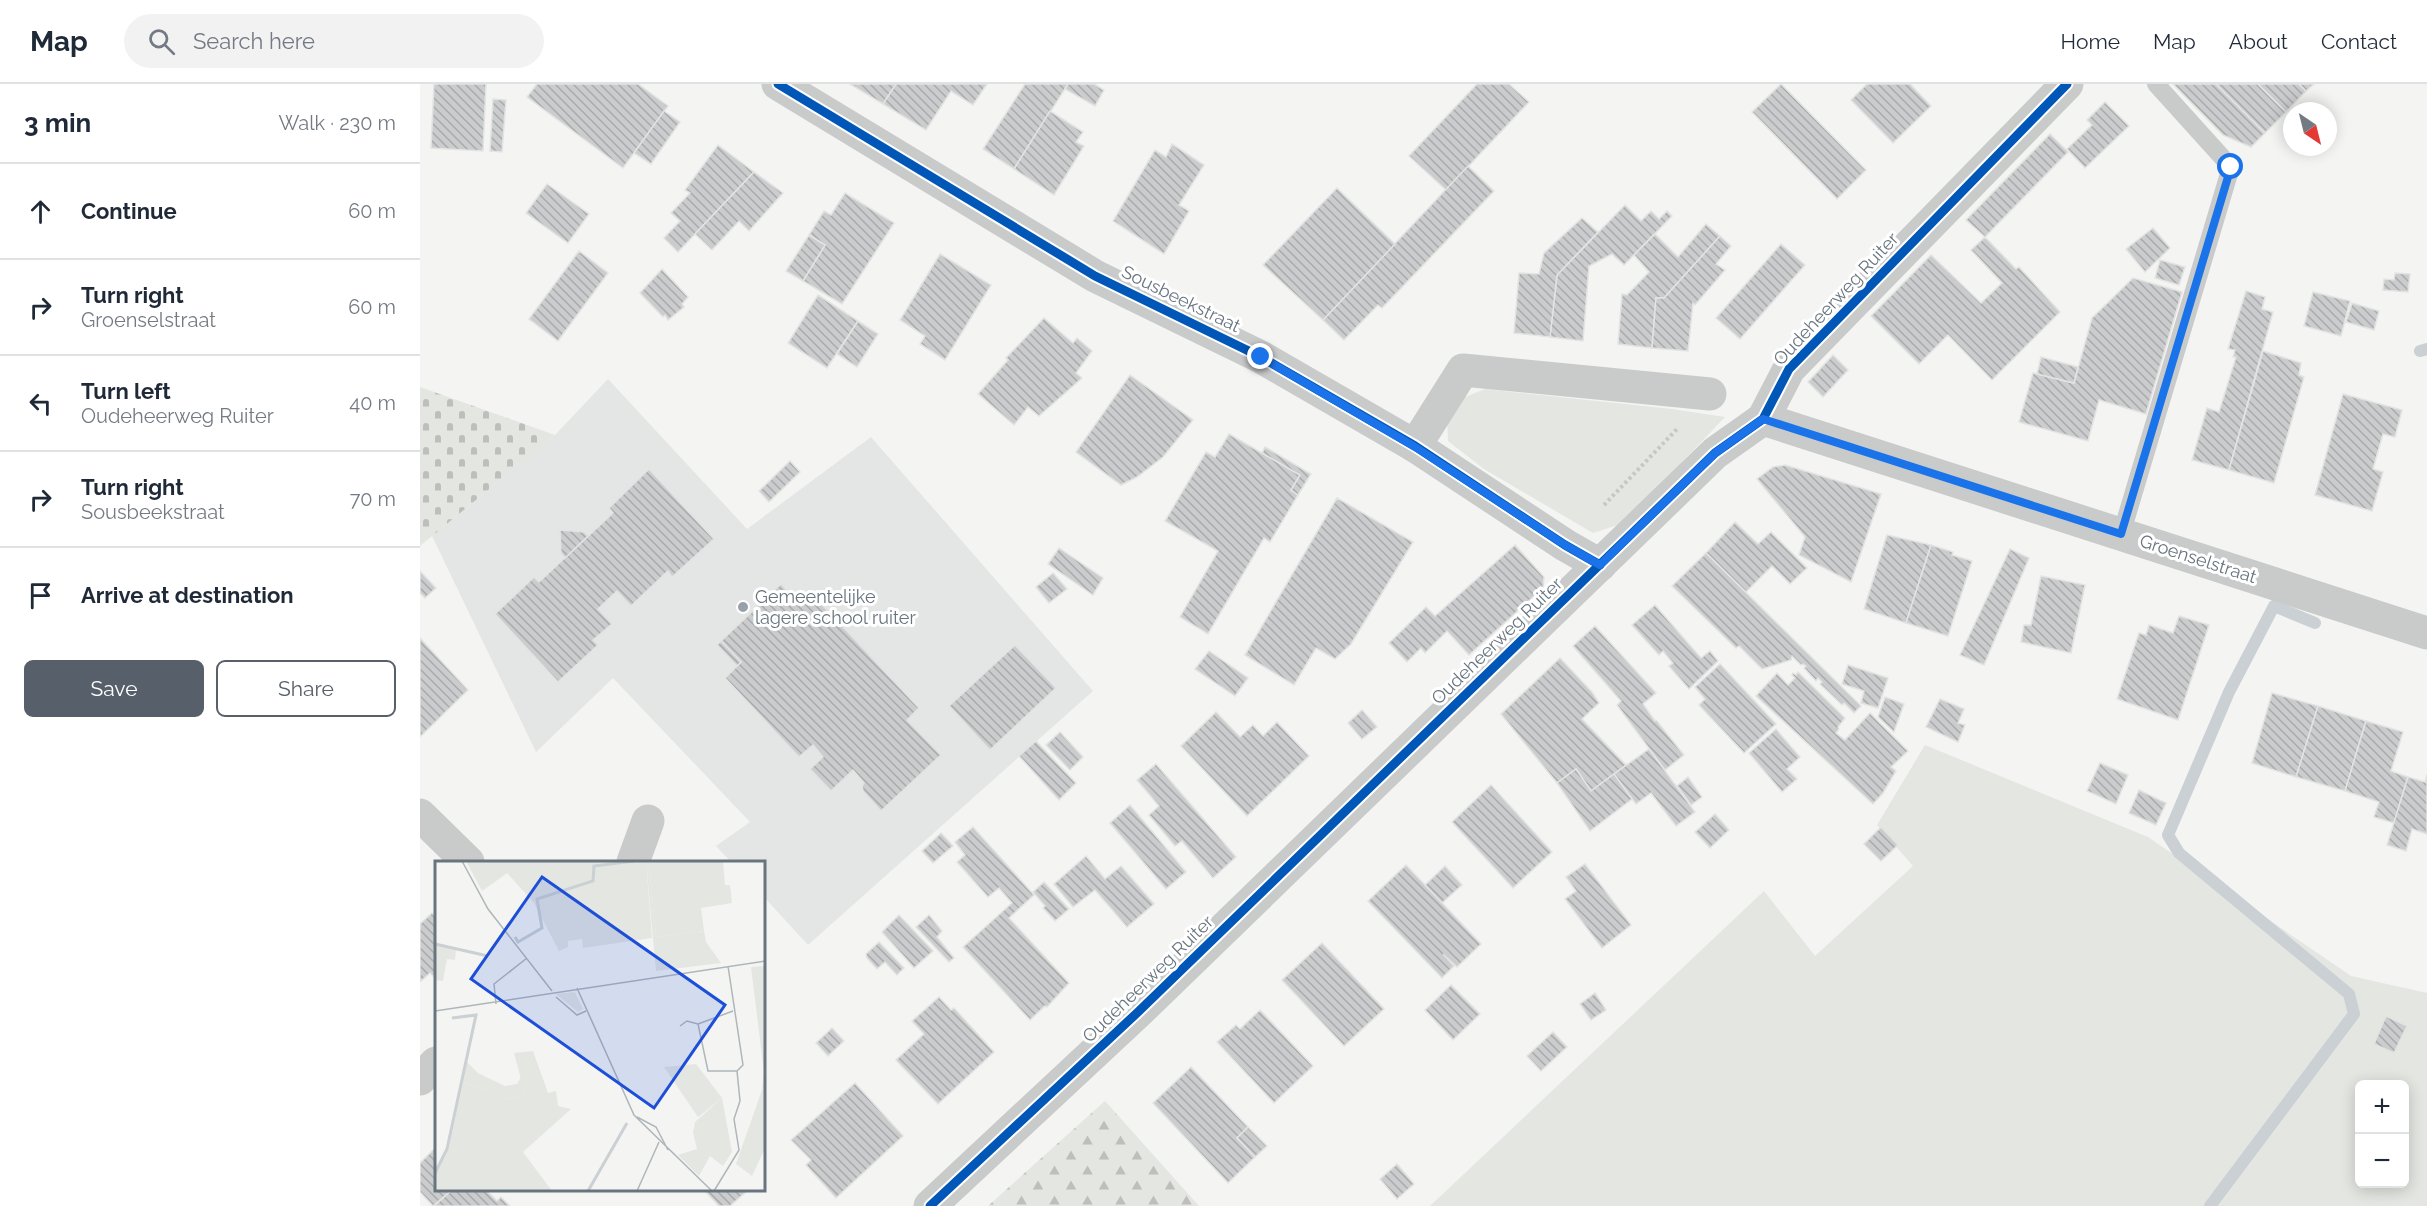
<!DOCTYPE html>
<html lang="en">
<head>
<meta charset="utf-8">
<style>
  body { margin:0; font-family:Raleway,sans-serif; background:#f2f2f3; color:#1f2937 }
  .controls { position:absolute; right:18px; bottom:18px; display:grid; overflow:hidden; border-radius:9px; box-shadow:0 3px 15px #0003 }
  .controls button { width:54px; height:54px; display:grid; place-items:center; padding:0; border:0; border-bottom:2px solid #e0e1e3; background:#fff; color:#1f2937; font:30px sans-serif }
  .compass { position:absolute; left:1863px; top:18px; width:54px; height:54px; border-radius:50%; background:#fff; box-shadow:0 3px 15px #0003; rotate:145deg }
  .stop { position:absolute; width:18px; height:18px; margin:-14px; border:4px solid #1a73e8; border-radius:50%; background:#fff }
  .stop.end { background:#1a73e8; border-color:#fff; box-shadow:0 2px 6px #0008 }
  .list { margin:0; padding:0; list-style:none }
  h2 { display:flex; justify-content:space-between; align-items:center; height:78px; margin:0; padding:0 24px; font-size:26px }
  h2 small { font-size:20px; font-weight:400; color:#747a83 }
  .list li { display:grid; grid-template-columns:39px 1fr auto; gap:18px; align-items:center; box-sizing:border-box; height:96px; padding:0 24px; border-top:2px solid #e0e1e3 }
  .list b { display:block; font-size:22px; white-space:nowrap }
  .list p { margin:0; font-size:20px; white-space:nowrap; color:#747a83 }
  .list em { font-size:20px; font-style:normal; color:#747a83 }
  .actions { display:flex; gap:12px; padding:18px 24px }
  .actions a { flex:1; padding:14px 0; border:2px solid #565f6a; border-radius:9px; text-align:center; font-size:21px; color:#565f6a }
  .actions .main { background:#565f6a; color:#fff }
  .icon { flex:none; width:33px; height:33px; fill:none; stroke:currentColor; stroke-width:2; stroke-linecap:round; stroke-linejoin:round }
  .map { position:relative; flex:none; width:2007px; height:1122px; overflow:hidden }
  header { display:flex; align-items:center; gap:36px; box-sizing:border-box; height:84px; padding:0 30px; background:#fff; border-bottom:2px solid #e0e1e3 }
  header strong { font-size:28px }
  nav { display:flex; gap:33px; margin-inline-start:auto; font-size:21px }
  .search { width:420px; height:54px; background:#f2f2f3; display:flex; align-items:center; gap:15px; box-sizing:border-box; padding:0 21px; border-radius:33px; color:#747a83; font-size:22px }
  main { display:flex }
  aside { flex:1; background:#fff }
  .map>svg:first-child { display:block }
  .built { fill:#e4e5e5 }
  .grass { fill:#e4e6e1; fill-rule:evenodd }
  .forest { fill:url(#forest-firs) }
  .cemetery { fill:url(#cemetery-stones) }
  .lines { fill:none; stroke-linecap:round; stroke-linejoin:round }
  .stream { stroke:#cad0d3; stroke-width:12 }
  .building { fill:url(#building-back-hatch); stroke:#e3e3e2; stroke-width:1.5 }
  .path { stroke:#c6c7c7; stroke-width:4; stroke-dasharray:3 3; stroke-linecap:butt }
  .service { stroke:#c9caca; stroke-width:18 }
  .minor { stroke:#c9caca; stroke-width:33 }
  .cycleway-casing { stroke:#fff; stroke-width:13 }
  .cycleway { stroke:#0057b8; stroke-width:9 }
  .route { stroke:#1a73e8; stroke-width:8 }
  .poi-dot { fill:#99a1a8; stroke:#fff; stroke-width:2 }
  .labels { text-anchor:middle; stroke-width:6; stroke-linejoin:round; paint-order:stroke }
  .street-label { font-size:18px; fill:#68757f; stroke:#fff }
  .poi-label { font-size:18px; fill:#68757f; stroke:#fff; text-anchor:start }
  .inset-river { fill:none; stroke:#cad0d3; stroke-width:3 }
  .inset-road { fill:none; stroke:#afb6ba; stroke-width:1.5 }
  .view { fill:#1d4ed8; fill-opacity:0.15; stroke:#1d4ed8; stroke-width:3 }
  .inset-edge { fill:none; stroke:#68757f; stroke-width:3 }
</style>
</head>
<body>
<header>
<strong>Map</strong>
<div class="search"><svg class="icon" aria-label="search" viewBox="0 0 24 24"><circle cx="10" cy="10" r="6"/><path d="M15 15l6 6"/></svg>Search here</div>
<nav><a>Home</a><a>Map</a><a>About</a><a>Contact</a></nav>
</header>
<main>
<aside>
<h2>3 min<small>Walk · 230 m</small></h2>
<ul class="list">
<li><svg class="icon" aria-label="ahead" viewBox="0 0 24 24"><path d="M12 20V5M6 11l6-6 6 6"/></svg><div><b>Continue</b></div><em>60 m</em></li>
<li><svg class="icon" aria-label="right" viewBox="0 0 24 24"><path d="M7 20v-9h11M14 6l5 5-5 5"/></svg><div><b>Turn right</b><p>Groenselstraat</p></div><em>60 m</em></li>
<li><svg class="icon" aria-label="left" viewBox="0 0 24 24"><path d="M17 20v-9H6M10 6l-5 5 5 5"/></svg><div><b>Turn left</b><p>Oudeheerweg Ruiter</p></div><em>40 m</em></li>
<li><svg class="icon" aria-label="right" viewBox="0 0 24 24"><path d="M7 20v-9h11M14 6l5 5-5 5"/></svg><div><b>Turn right</b><p>Sousbeekstraat</p></div><em>70 m</em></li>
<li><svg class="icon" aria-label="arrive" viewBox="0 0 24 24"><path d="M6 21V4h12l-3 4 3 4H6"/></svg><div><b>Arrive at destination</b></div></li>
</ul>
<div class="actions"><a class="main">Save</a><a>Share</a></div>
</aside>
<div class="map">
<svg width="2007" height="1122" viewBox="0 0 2007 1122">
  <defs>
    <pattern id="forest-firs" width="22" height="20" patternUnits="userSpaceOnUse" patternTransform="scale(1.5)"><rect width="22" height="20" fill="#e4e6e1"/><path d="M5 1l3.5 6h-7zM16 11l3.5 6h-7z" fill="#bdbfbc"/></pattern>
    <pattern id="cemetery-stones" width="16" height="16" patternUnits="userSpaceOnUse" patternTransform="scale(1.5)"><rect width="16" height="16" fill="#e4e6e1"/><path d="M2 7V4a2 2 0 0 1 4 0v3zM10 15v-3a2 2 0 0 1 4 0v3z" fill="#bdbfbc"/></pattern>
    <pattern id="building-back-hatch" width="6" height="6" patternUnits="userSpaceOnUse" patternTransform="scale(1.5)"><rect width="6" height="6" fill="#cbcccd"/><path d="M-1 5l2 2M0 0l6 6M5-1l2 2" fill="none" stroke="#a9aaac"/></pattern>
  </defs>
  <rect width="100%" height="100%" fill="#f4f4f3"/>
  <polygon class="built" points="188,295 327,445 451,353 673,607 388,861 344,813 344,778 311,778 296,762 330,738 193,594 116,668 12,452 135,351"/>
  <g class="grass">
    <polygon points="1065,305 1252,325 1305,333 1204,439 1173,449 1064,385 1028,357 1027,333 1045,313"/>
    <path d="M 1505,661 L 1728,753 L 1931,892 L 2007,909 L 2007,1122 L 1010,1122 L 1344,807 L 1395,872 L 1493,782 L 1457,741 ZM 1940,1000 L 1984,1000 L 1984,1100 L 1940,1100 Z"/>
  </g>
  <polygon class="forest" points="685,1017 779,1122 568,1122"/>
  <polygon class="cemetery" points="0,303 135,351 0,462"/>
  <g class="lines">
    <g class="stream">
      <polyline points="2000,267 2007,265"/>
      <polyline points="1790,1122 1934,930 1929,910 1759,769 1748,751 1809,608 1854,522 1895,539"/>
    </g>
  </g>
  <g class="building">
    <polygon points="14,0 66,0 63,67 11,64"/>
    <polygon points="117,0 218,0 248,22 203,84 107,13"/>
    <polygon points="430,0 476,0 463,20"/>
    <polygon points="476,0 567,0 553,21 531,7 506,46 463,20"/>
    <polygon points="605,0 648,0 594,85 563,65"/>
    <polygon points="648,0 674,0 684,6 675,22 645,5"/>
    <polygon points="1057,0 1089,0 1109,18 1026,106 989,72"/>
    <polygon points="1361,0 1446,86 1417,115 1332,28"/>
    <polygon points="1447,0 1490,0 1511,22 1473,59 1431,16"/>
    <polygon points="1753,0 1796,0 1845,49 1831,63 1803,51"/>
    <polygon points="1796,0 1838,0 1866,28 1845,49"/>
    <polygon points="1838,0 1879,0 1886,7 1866,28"/>
    <polygon points="1879,0 1894,0 1886,7"/>
    <polygon points="73,15 86,16 82,68 70,67"/>
    <polygon points="1685,18 1709,42 1665,84 1647,65 1672,41 1667,36"/>
    <polygon points="244,27 260,38 231,80 214,69"/>
    <polygon points="630,27 663,48 656,58 664,62 634,111 594,85"/>
    <polygon points="1630,50 1648,68 1565,153 1546,136"/>
    <polygon points="752,60 784,81 759,121 769,127 744,170 693,137 735,66 746,73"/>
    <polygon points="298,61 334,88 258,168 244,154 260,137 251,129 270,109 265,106"/>
    <polygon points="1048,82 1074,107 962,224 958,221 924,256 903,236"/>
    <polygon points="334,88 363,109 329,147 319,137 292,166 275,150"/>
    <polygon points="127,100 169,130 148,159 106,129"/>
    <polygon points="917,104 975,160 903,236 843,181"/>
    <polygon points="425,109 474,139 422,220 383,197 405,161 389,151 404,127 411,131"/>
    <polygon points="1205,121 1221,137 1231,127 1239,135 1247,127 1252,132 1204,181 1192,170 1169,182 1163,257 1130,253 1137,191"/>
    <polygon points="1162,134 1178,148 1137,191 1130,253 1094,249 1099,189 1119,190 1124,169"/>
    <polygon points="1286,140 1300,152 1244,214 1236,214 1232,264 1198,260 1202,210 1207,211 1229,188 1214,171 1235,150 1258,173"/>
    <polygon points="1733,144 1750,164 1725,188 1706,165"/>
    <polygon points="389,151 405,161 383,197 366,187"/>
    <polygon points="1300,152 1311,162 1296,180 1305,186 1275,221 1273,219 1268,267 1232,264 1236,214 1244,214"/>
    <polygon points="1565,153 1596,185 1599,183 1640,228 1572,296 1528,251 1499,280 1451,232 1511,171 1561,219 1582,199 1551,166"/>
    <polygon points="1361,160 1385,181 1320,255 1296,234"/>
    <polygon points="159,167 188,189 138,257 109,235"/>
    <polygon points="520,170 571,201 525,276 500,260 505,252 480,236"/>
    <polygon points="1740,176 1765,183 1759,201 1735,194"/>
    <polygon points="242,185 268,213 262,220 264,223 248,236 245,231 243,233 220,209"/>
    <polygon points="1975,189 1990,190 1988,208 1963,206 1964,195 1974,196"/>
    <polygon points="1713,194 1762,208 1726,330 1679,316 1668,357 1599,338 1613,289 1654,299 1672,234"/>
    <polygon points="1826,207 1845,213 1842,225 1853,228 1809,386 1772,376 1787,324 1799,328 1816,273 1813,273 1815,266 1808,265"/>
    <polygon points="1893,208 1930,217 1921,252 1884,242"/>
    <polygon points="398,211 438,237 407,284 368,259"/>
    <polygon points="1932,219 1959,227 1954,246 1926,238"/>
    <polygon points="624,234 653,259 657,254 672,267 656,289 662,294 619,332 608,323 594,341 558,310 588,276 586,274"/>
    <polygon points="438,237 458,250 437,283 417,270"/>
    <polygon points="1843,267 1881,279 1879,291 1884,293 1854,399 1809,386"/>
    <polygon points="1413,271 1428,286 1403,313 1388,298"/>
    <polygon points="1621,273 1658,283 1654,299 1617,290"/>
    <polygon points="710,291 773,336 743,373 717,393 701,401 656,368"/>
    <polygon points="1923,310 1982,326 1975,353 1963,350 1953,385 1963,388 1952,427 1895,411"/>
    <polygon points="809,350 880,391 871,406 878,411 850,458 844,454 788,550 760,533 798,467 745,437 786,368 795,373"/>
    <polygon points="845,363 891,390 878,411 871,406 880,391 842,369"/>
    <polygon points="370,377 380,388 349,418 339,407"/>
    <polygon points="1365,381 1461,410 1431,498 1379,471 1385,453 1337,395 1353,383"/>
    <polygon points="229,385 294,455 252,493 248,487 211,522 197,507 178,525 192,540 173,556 178,561 138,598 75,530 114,493 119,498 193,429 189,424"/>
    <polygon points="917,414 993,458 931,560 915,575 896,564 874,601 825,571"/>
    <polygon points="1315,438 1338,460 1351,448 1387,484 1370,500 1352,482 1326,508 1286,469"/>
    <polygon points="140,446 164,448 168,452 145,474 141,469"/>
    <polygon points="1467,451 1511,461 1486,539 1444,525"/>
    <polygon points="1095,461 1124,493 1123,504 1049,571 1027,547 1005,569 1001,564 987,578 969,559 1006,523 1015,532"/>
    <polygon points="1511,461 1533,468 1532,471 1552,477 1528,552 1486,539"/>
    <polygon points="639,464 683,494 673,511 628,480"/>
    <polygon points="1590,465 1609,474 1564,581 1540,571"/>
    <polygon points="1286,469 1441,622 1434,629 1424,619 1422,621 1400,600 1402,598 1398,594 1396,597 1384,584 1386,582 1383,580 1381,581 1372,572 1371,576 1342,585 1319,562 1316,564 1252,502"/>
    <polygon points="0,487 16,504 5,514 0,509"/>
    <polygon points="633,489 647,505 629,519 616,503"/>
    <polygon points="1621,492 1665,501 1651,569 1601,558 1604,541 1611,541"/>
    <polygon points="361,500 381,522 393,511 499,624 487,636 521,671 461,727 443,707 442,702 444,699 433,686 411,707 390,685 403,673 393,661 379,673 305,594 321,578 301,557"/>
    <polygon points="1235,521 1281,574 1290,567 1298,577 1269,605 1249,582 1253,579 1243,567 1239,571 1212,541"/>
    <polygon points="1759,532 1789,541 1758,636 1697,615 1719,549 1726,551 1729,541 1753,549"/>
    <polygon points="1175,542 1236,609 1223,620 1235,637 1236,636 1264,671 1245,686 1197,621 1201,617 1153,562"/>
    <polygon points="0,554 48,606 1,652 0,651"/>
    <polygon points="301,557 321,578 317,582 297,561"/>
    <polygon points="595,561 636,604 570,666 529,622"/>
    <polygon points="789,567 828,594 815,612 775,585"/>
    <polygon points="1140,574 1172,608 1179,619 1162,635 1206,681 1171,707 1156,685 1137,699 1081,630"/>
    <polygon points="1300,580 1356,640 1324,669 1279,621 1285,615 1275,603"/>
    <polygon points="1428,581 1468,594 1458,624 1441,619 1444,607 1422,600"/>
    <polygon points="1378,588 1425,634 1418,643 1419,645 1416,649 1425,656 1450,629 1488,667 1471,683 1476,687 1463,709 1453,720 1336,612 1357,589 1368,601 1375,594 1372,591 1373,589 1376,591"/>
    <polygon points="1852,609 1898,622 1876,693 1832,679"/>
    <polygon points="1465,613 1484,620 1474,648 1458,633"/>
    <polygon points="1520,615 1544,625 1538,639 1545,641 1538,658 1506,643"/>
    <polygon points="1898,622 1946,637 1925,707 1876,693"/>
    <polygon points="942,626 957,643 942,655 928,639"/>
    <polygon points="796,628 820,653 833,641 843,652 857,638 889,672 827,732 761,662"/>
    <polygon points="1946,637 1983,648 1971,687 1988,693 1974,739 1954,733 1959,718 1925,707"/>
    <polygon points="1356,645 1380,673 1367,685 1377,695 1362,708 1329,669"/>
    <polygon points="640,648 663,673 650,686 626,661"/>
    <polygon points="616,657 656,699 639,716 599,672"/>
    <polygon points="1229,665 1275,728 1256,742 1231,709 1216,720 1194,690"/>
    <polygon points="1680,679 1708,691 1696,720 1667,707"/>
    <polygon points="736,680 816,773 793,794 762,757 755,762 729,731 739,722 717,696"/>
    <polygon points="1156,685 1171,707 1194,690 1212,715 1170,747 1137,699"/>
    <polygon points="2007,691 2007,750 1992,745 1986,767 1967,761 1988,693 2005,698"/>
    <polygon points="1268,693 1282,713 1271,721 1257,702"/>
    <polygon points="1071,701 1132,768 1093,804 1032,738"/>
    <polygon points="1719,706 1746,719 1736,741 1709,729"/>
    <polygon points="710,721 766,788 746,805 690,739"/>
    <polygon points="1295,730 1309,746 1290,764 1275,748"/>
    <polygon points="553,743 614,811 589,834 649,899 627,923 625,922 610,936 543,863 592,819 579,804 568,813 537,778 545,771 535,758"/>
    <polygon points="1461,743 1478,761 1461,777 1444,760"/>
    <polygon points="521,749 533,762 513,779 502,767"/>
    <polygon points="666,772 685,795 701,782 734,820 707,843 675,806 653,823 634,800"/>
    <polygon points="1165,780 1211,841 1182,864 1145,815 1156,807 1146,793"/>
    <polygon points="986,781 1061,860 1037,883 1023,870 1034,882 1022,894 948,817"/>
    <polygon points="1025,782 1042,801 1022,819 1005,801"/>
    <polygon points="624,798 649,825 635,837 623,824 625,822 613,808"/>
    <polygon points="12,829 16,833 16,893 15,894 10,889 0,898 0,840"/>
    <polygon points="479,831 513,867 494,884 462,848"/>
    <polygon points="509,831 522,847 517,853 534,874 529,878 496,843"/>
    <polygon points="459,858 484,884 477,891 465,878 457,885 447,874 446,870"/>
    <polygon points="902,859 964,925 924,962 862,896"/>
    <polygon points="1031,901 1060,930 1033,956 1005,926"/>
    <polygon points="1175,909 1186,926 1171,936 1160,920"/>
    <polygon points="519,913 531,926 534,924 574,968 518,1020 476,976 504,950 492,937"/>
    <polygon points="840,926 893,982 854,1019 797,958 816,941 820,945"/>
    <polygon points="1966,932 1987,942 1974,969 1954,960"/>
    <polygon points="412,944 424,957 408,972 396,959"/>
    <polygon points="1133,948 1147,963 1121,987 1107,972"/>
    <polygon points="771,983 828,1043 817,1054 835,1073 808,1099 733,1019"/>
    <polygon points="435,999 483,1052 416,1114 386,1081 391,1076 371,1056"/>
    <polygon points="828,1043 847,1062 835,1073 817,1054"/>
    <polygon points="16,1063 16,1106 32,1106 13,1122 0,1108 0,1079"/>
    <polygon points="977,1080 994,1100 977,1115 960,1095"/>
    <polygon points="32,1106 66,1106 77,1117 81,1113 90,1122 14,1122"/>
    <polygon points="284,1106 328,1106 310,1122 299,1122"/>
  </g>
  <g class="lines">
    <polyline class="path" points="1184,421 1258,344"/>
    <polyline class="service" points="1701,451 1811,83 1736,0"/>
    <g class="minor">
      <polyline points="358,0 675,192 841,273 995,362 1145,461 1180,481"/>
      <polyline points="1343,335 2007,549"/>
      <polyline points="995,362 1043,286 1290,310"/>
      <polyline points="0,731 48,778"/>
      <polyline points="213,778 228,737"/>
      <polyline points="0,995 16,979"/>
      <polyline points="510,1122 718,928 1295,369 1343,335 1369,285 1647,0"/>
    </g>
    <defs>
      <g id="cycleway">
        <polyline points="358,0 675,192 841,273 995,362 1145,461 1180,481"/>
        <polyline points="510,1122 718,928 1295,369 1343,335 1369,285 1647,0"/>
      </g>
    </defs>
    <use href="#cycleway" class="cycleway-casing"/>
    <use href="#cycleway" class="cycleway"/>
  </g>
  <g class="lines">
    <polyline class="route" points="841,273 995,363 1145,461 1180,481 1295,369 1343,335 1701,450 1811,83"/>
  </g>
  <circle class="poi-dot" cx="323" cy="523" r="6"/>
  <g class="labels">
    <g class="street-label">
      <text transform="translate(761 215) rotate(26)" y="6">Sousbeekstraat</text>
      <text transform="translate(1416 215) rotate(-47)" y="6">Oudeheerweg Ruiter</text>
      <text transform="translate(1778 475) rotate(18)" y="6">Groenselstraat</text>
      <text transform="translate(1077 557) rotate(-44)" y="6">Oudeheerweg Ruiter</text>
      <text transform="translate(728 895) rotate(-44)" y="6">Oudeheerweg Ruiter</text>
    </g>
    <g class="poi-label">
      <text x="335" y="519">Gemeentelijke<tspan x="335" dy="21">lagere school ruiter</tspan></text>
    </g>
  </g>
  <g transform="translate(15 777)">
    <rect width="330" height="330" fill="#f4f4f3"/>
    <path d="M 89,0 L 211,0 L 217,77 L 148,87 L 147,78 L 133,80 L 133,86 L 124,90 L 99,42 L 72,12 ZM 235,0 L 288,0 L 290,24 L 295,24 L 297,42 L 266,47 L 269,70 L 221,76 L 214,2 ZM 0,83 L 21,88 L 20,99 L 12,98 L 8,120 L 0,119 ZM 330,105 L 330,287 L 317,315 L 301,303 L 327,229 L 329,211 L 316,106 ZM 140,131 L 148,148 L 143,151 L 121,133 ZM 98,190 L 113,232 L 121,230 L 123,245 L 136,248 L 88,291 L 117,330 L 0,330 L 0,315 L 14,286 L 28,221 L 73,238 L 90,233 L 79,192 Z" fill="#e4e6e1"/>
    <path d="M 31,0 L 89,0 L 47,30 ZM 211,0 L 235,0 L 214,3 L 221,76 L 269,70 L 271,81 L 286,102 L 221,110 ZM 32,201 L 43,212 L 70,225 L 82,223 L 86,216 L 90,233 L 73,238 L 28,221 ZM 287,237 L 297,291 L 288,305 L 275,295 L 264,315 L 243,294 L 262,288 L 258,272 L 260,261 Z" fill="#e4e6e1"/>
    <path d="M 261,203 L 287,237 L 263,256 L 229,206 Z" fill="#e4e6e1"/>
    <path class="inset-river" d="M 80,76 L 83,81 L 107,67 L 102,38 L 158,20 L 159,5 L 199,0M 0,83 L 53,95M 0,312 L 12,288 L 41,154 L 17,157M 153,330 L 192,262"/>
    <path class="inset-road" d="M 27,0 L 53,48 L 117,130M 293,105 L 308,204 L 302,210 L 273,210 L 263,163 L 298,150M 142,127 L 199,254 L 277,330M 121,136 L 142,154 L 151,150M 61,143 L 59,123 L 92,97M 0,150 L 330,100M 245,165 L 252,160 L 263,163M 202,256 L 221,266 L 233,289M 202,330 L 224,281M 279,330 L 304,289 L 299,258 L 305,240 L 302,210"/>
    <path class="view" d="M 107,16 L 290,144 L 219,247 L 36,118 Z"/>
    <rect width="330" height="330" class="inset-edge"/>
  </g>
</svg>
<div class="controls">
<button>+</button>
<button>−</button>
</div>
<svg class="compass" viewBox="-18 -18 36 36"><path d="M0-13l5 13h-10z" fill="#e53935"/><path d="M0 13l5-13h-10z" fill="#747a83"/></svg>
<div class="stop" style="left:1811px;top:83px"></div>
<div class="stop end" style="left:841px;top:273px"></div>
</div>
</main>
</body>
</html>
